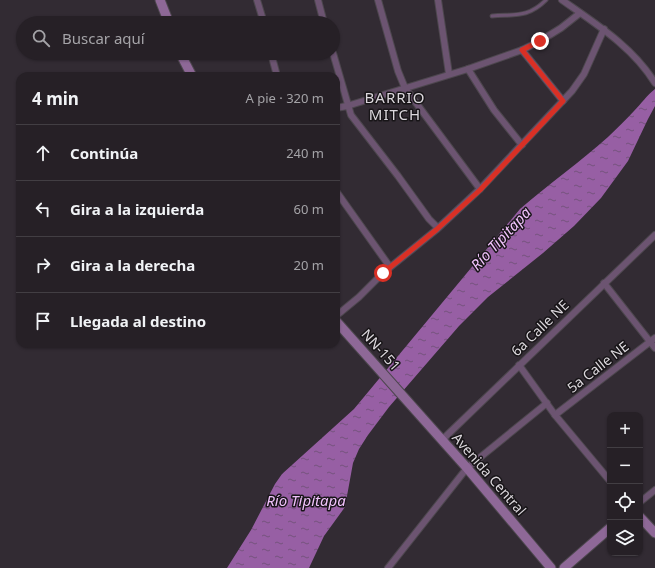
<!DOCTYPE html>
<html lang="es">
<head>
<meta charset="utf-8">
<style>
  body { margin:0; font-family:"Noto Sans",sans-serif; background:#322d32; color:#f1f3f6 }
  .controls { position:absolute; right:12px; bottom:12px; display:grid; overflow:hidden; border-radius:8px; box-shadow:0 1px 3px #0004 }
  .controls button { width:36px; height:36px; display:grid; place-items:center; padding:0; border:0; border-bottom:1px solid #423e43; background:#262026; color:#f1f3f6; font:20px sans-serif }
  .stop { position:absolute; width:12px; height:12px; margin:-9px; border:3px solid #d93025; border-radius:50%; background:#fff }
  .stop.end { background:#d93025; border-color:#fff; box-shadow:0 1px 4px #0008 }
  .list { margin:0; padding:0; list-style:none }
  h2 { display:flex; justify-content:space-between; align-items:center; height:52px; margin:0; padding:0 16px; font-size:17px }
  h2 small { font-size:13px; font-weight:400; color:#a4a3a7 }
  .list li { display:grid; grid-template-columns:26px 1fr auto; gap:12px; align-items:center; box-sizing:border-box; height:56px; padding:0 16px; border-top:1px solid #423e43 }
  .list b { display:block; font-size:15px; white-space:nowrap }
  .list em { font-size:13px; font-style:normal; color:#a4a3a7 }
  .icon { flex:none; width:22px; height:22px; fill:none; stroke:currentColor; stroke-width:2; stroke-linecap:round; stroke-linejoin:round }
  .map { position:relative; flex:none; width:655px; height:568px; overflow:hidden }
  .search { position:absolute; background:#262026; box-shadow:0 1px 3px #0004; left:16px; top:16px; width:324px; height:44px; display:flex; align-items:center; gap:10px; box-sizing:border-box; padding:0 14px; border-radius:22px; color:#a4a3a7; font-size:15px }
  .panel { position:absolute; background:#262026; box-shadow:0 1px 3px #0004; left:16px; top:72px; width:324px; height:276px; border-radius:12px }
  .map>svg:first-child { display:block }
  .water { fill:url(#water-ripples) }
  .lines { fill:none; stroke-linecap:round; stroke-linejoin:round }
  .lane-casing { stroke:#4d474e; stroke-width:5 }
  .street-casing { stroke:#4d474e; stroke-width:8 }
  .secondary-casing { stroke:#4d474e; stroke-width:11 }
  .lane { stroke:#6c5471; stroke-width:3 }
  .street { stroke:#6c5471; stroke-width:6 }
  .secondary { stroke:#8e6897; stroke-width:9 }
  .route { stroke:#d93025; stroke-width:5 }
  .labels { text-anchor:middle; stroke-width:3; stroke-linejoin:round; paint-order:stroke }
  .street-label { font-size:14px; fill:#dbd7dc; stroke:#181518 }
  .neighbourhood-label { font-size:15px; letter-spacing:1px; fill:#dbd7dc; stroke:#181518 }
  .water-label { font-size:15px; font-style:italic; fill:#f0c2fb; stroke:#181518 }
</style>
</head>
<body>
<div class="map">
<svg width="655" height="568" viewBox="0 0 655 568">
  <defs>
    <pattern id="water-ripples" width="26" height="14" patternUnits="userSpaceOnUse"><rect width="26" height="14" fill="#975fa4"/><path d="M2 4q2-2 4 0t4 0M15 11q2-2 4 0t4 0" fill="none" stroke="#75537d"/></pattern>
  </defs>
  <rect width="100%" height="100%" fill="#322b33"/>
  <path class="water" d="M 655,89 L 655,106 L 648,119 L 628,161 L 601,198 L 574,226 L 543,253 L 488,297 L 459,326 L 389,407 L 368,435 L 359,449 L 353,463 L 345,507 L 324,536 L 309,568 L 227,568 L 251,530 L 275,484 L 282,474 L 354,409 L 520,209 C 549,184 580,162 608,137 C 617,128 626,120 634,111 C 641,104 647,95 655,89 Z"/>
  <g class="lines">
    <defs>
      <path id="lane" d="M 492,16 C 515,14 528,18 546,0"/>
      <g id="street">
        <polyline points="257,0 264,23"/>
        <polyline points="318,0 324,23"/>
        <polyline points="378,0 398,71 405,88 480,189"/>
        <polyline points="438,0 449,74"/>
        <path d="M 562,0 C 596,24 633,47 655,83"/>
        <polyline points="522,50 563,101"/>
        <polyline points="271,53 277,76"/>
        <polyline points="333,53 351,115 398,176 429,219 438,228"/>
        <polyline points="468,69 494,110 522,145"/>
        <polyline points="336,108 347,106 468,69 522,50 540,41 561,28 580,13"/>
        <polyline points="336,191 390,267"/>
        <polyline points="604,283 655,348"/>
        <polyline points="336,316 359,297 383,273 436,230 480,189 572,91 584,74 604,29"/>
        <polyline points="519,365 555,415 610,481"/>
        <polyline points="555,415 655,338"/>
        <polyline points="442,440 655,235"/>
        <polyline points="640,502 655,490"/>
        <polyline points="388,568 467,468 547,403"/>
      </g>
      <g id="secondary">
        <polyline points="160,0 169,23"/>
        <polyline points="180,53 192,76"/>
        <polyline points="336,321 467,468 551,568"/>
        <polyline points="640,517 655,533"/>
        <polyline points="564,568 610,528"/>
      </g>
    </defs>
    <use href="#lane" class="lane-casing"/>
    <use href="#street" class="street-casing"/>
    <use href="#secondary" class="secondary-casing"/>
    <use href="#lane" class="lane"/>
    <use href="#street" class="street"/>
    <use href="#secondary" class="secondary"/>
  </g>
  <g class="lines">
    <polyline class="route" points="383,273 436,230 480,190 563,101 522,50 540,41"/>
  </g>
  <g class="labels">
    <g class="street-label">
      <text transform="translate(540 328) rotate(-44)" y="5">6a Calle NE</text>
      <text transform="translate(381 350) rotate(48)" y="5">NN-151</text>
      <text transform="translate(598 367) rotate(-38)" y="5">5a Calle NE</text>
      <text transform="translate(489 474) rotate(49)" y="5">Avenida Central</text>
    </g>
    <g class="neighbourhood-label">
      <text x="395" y="103">BARRIO<tspan x="395" dy="17">MITCH</tspan></text>
    </g>
    <g class="water-label">
      <text transform="translate(501 239) rotate(-47)" y="5">Río Tipitapa</text>
      <text x="306" y="506">Río Tipitapa</text>
    </g>
  </g>
</svg>
<div class="controls">
<button>+</button>
<button>−</button>
<button><svg class="icon" aria-label="locate" viewBox="0 0 24 24"><circle cx="12" cy="12" r="6"/><path d="M12 2v4M12 18v4M2 12h4M18 12h4"/></svg></button>
<button><svg class="icon" aria-label="layers" viewBox="0 0 24 24"><path d="M12 4l9 5-9 5-9-5zM3 14l9 5 9-5"/></svg></button>
</div>
<div class="stop" style="left:383px;top:273px"></div>
<div class="stop end" style="left:540px;top:41px"></div>
<div class="search"><svg class="icon" aria-label="search" viewBox="0 0 24 24"><circle cx="10" cy="10" r="6"/><path d="M15 15l6 6"/></svg>Buscar aquí</div>
<section class="panel">
<h2>4 min<small>A pie · 320 m</small></h2>
<ul class="list">
<li><svg class="icon" aria-label="ahead" viewBox="0 0 24 24"><path d="M12 20V5M6 11l6-6 6 6"/></svg><div><b>Continúa</b></div><em>240 m</em></li>
<li><svg class="icon" aria-label="left" viewBox="0 0 24 24"><path d="M17 20v-9H6M10 6l-5 5 5 5"/></svg><div><b>Gira a la izquierda</b></div><em>60 m</em></li>
<li><svg class="icon" aria-label="right" viewBox="0 0 24 24"><path d="M7 20v-9h11M14 6l5 5-5 5"/></svg><div><b>Gira a la derecha</b></div><em>20 m</em></li>
<li><svg class="icon" aria-label="arrive" viewBox="0 0 24 24"><path d="M6 21V4h12l-3 4 3 4H6"/></svg><div><b>Llegada al destino</b></div></li>
</ul>
</section>
</div>
</body>
</html>
